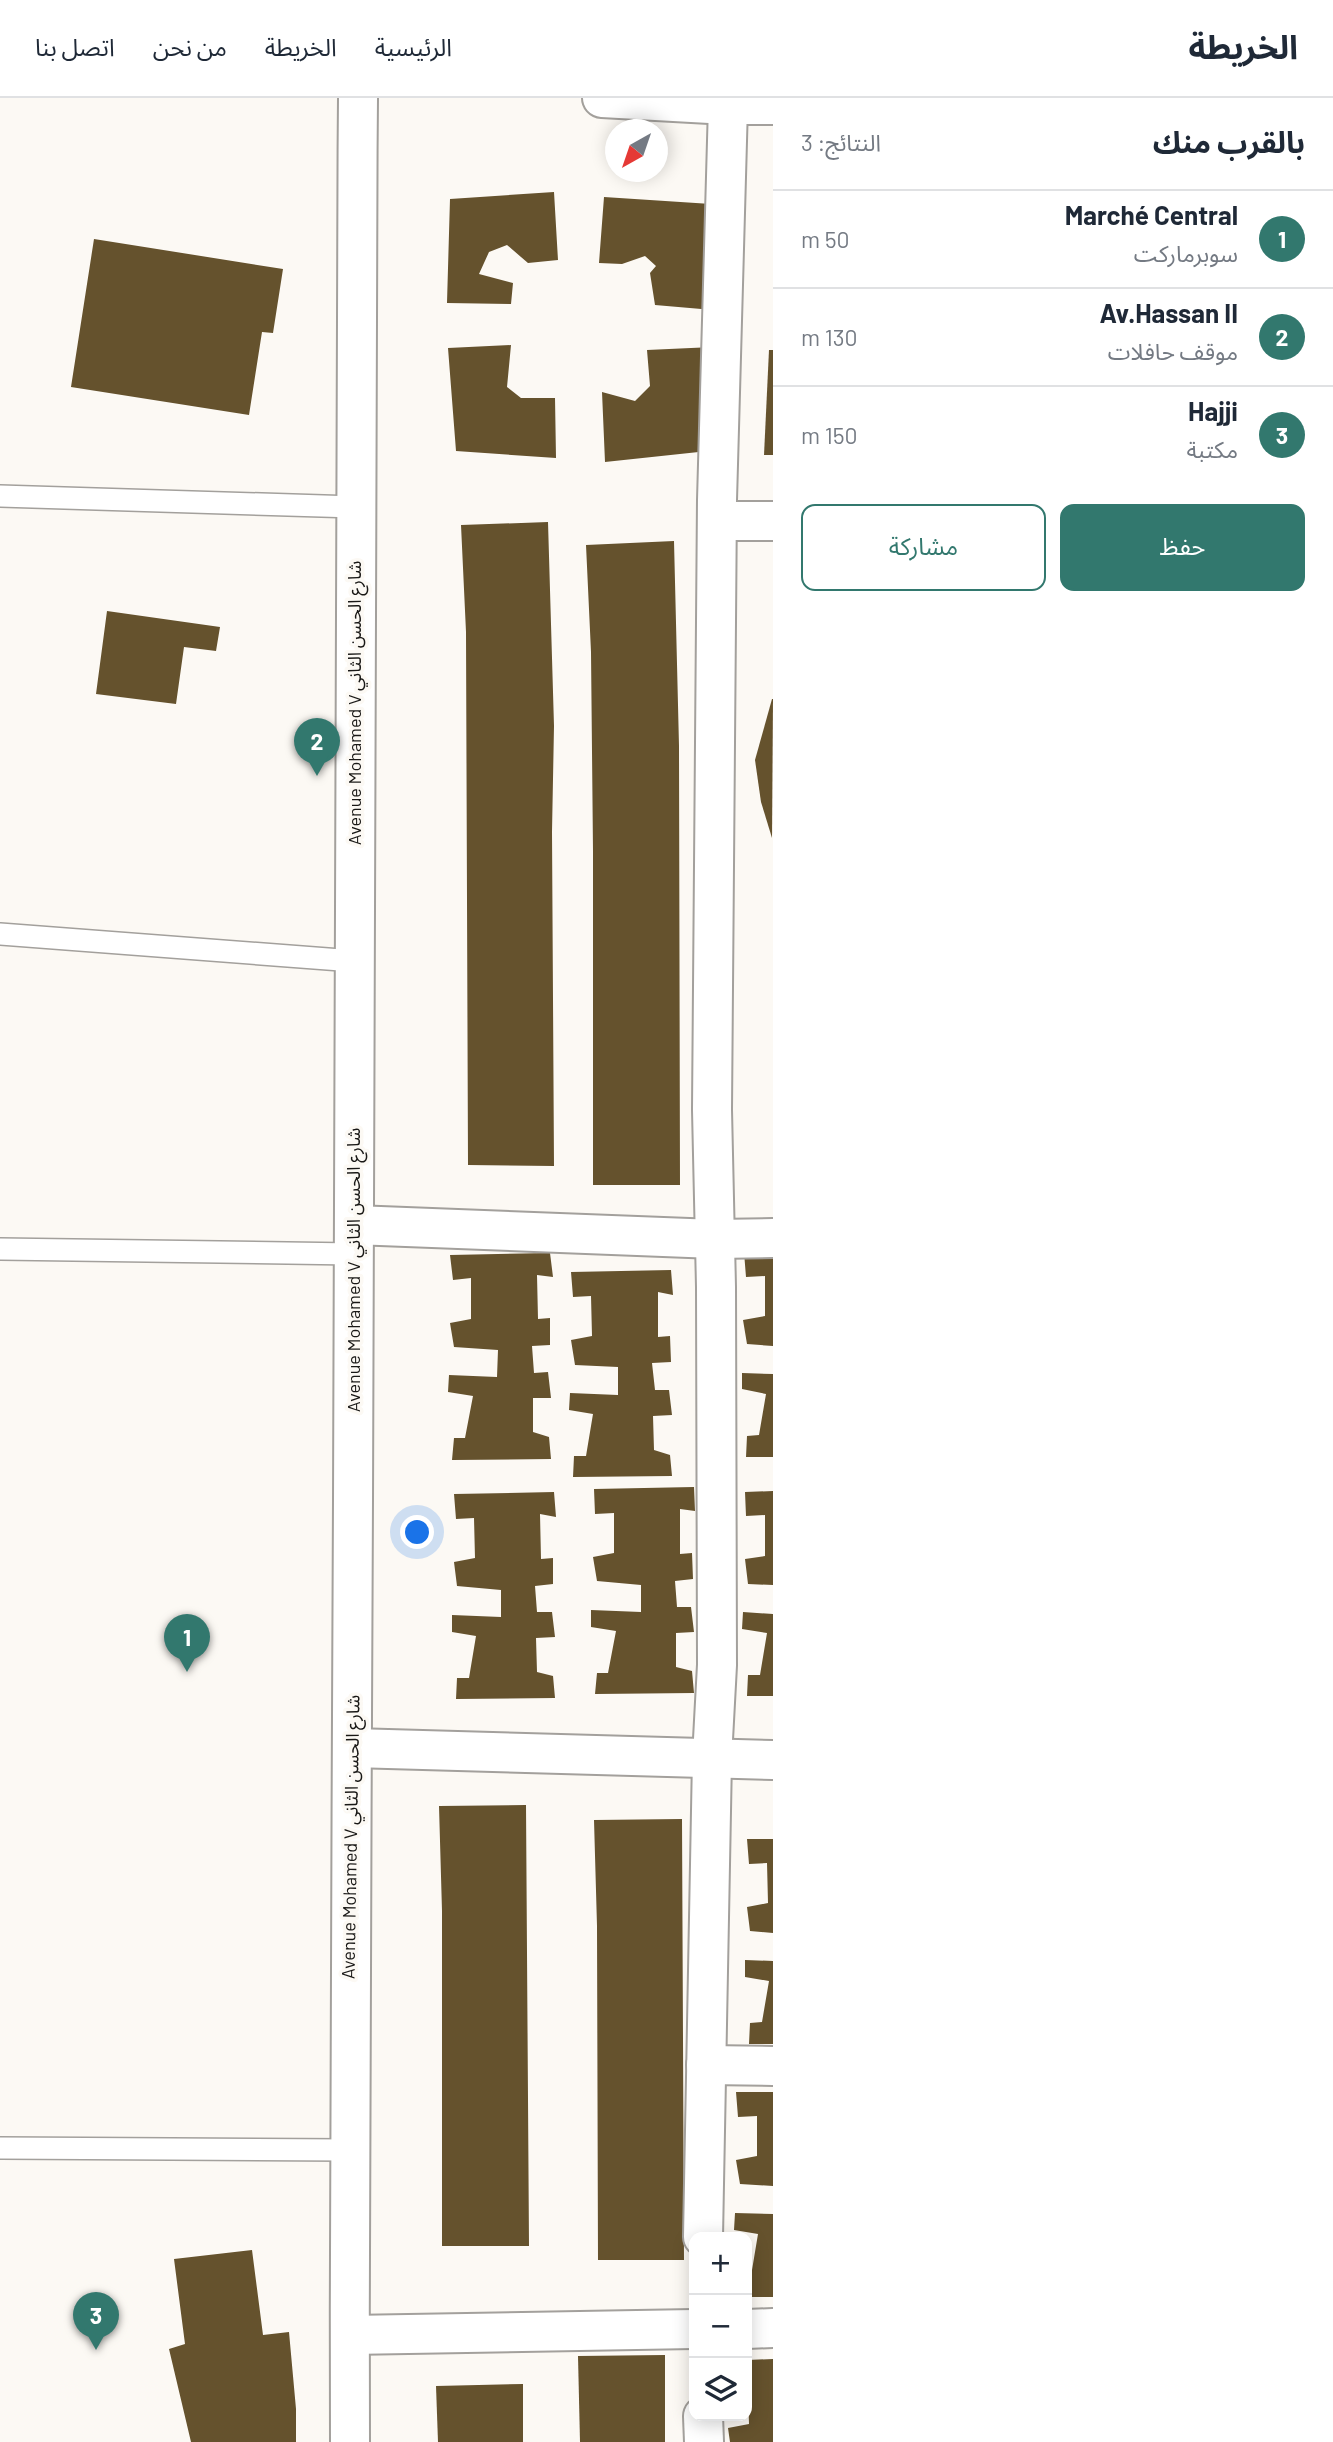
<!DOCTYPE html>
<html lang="ar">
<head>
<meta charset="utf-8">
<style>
  body { margin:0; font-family:Barlow,"Noto Sans Arabic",sans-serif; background:#f6f6f7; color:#1f2937; direction:rtl }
  .controls { position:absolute; right:21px; bottom:21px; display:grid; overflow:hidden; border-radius:14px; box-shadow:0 4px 18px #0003 }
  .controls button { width:63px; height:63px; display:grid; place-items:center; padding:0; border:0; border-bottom:2px solid #e0e1e3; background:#fff; color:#1f2937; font:35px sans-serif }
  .compass { position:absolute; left:605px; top:21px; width:63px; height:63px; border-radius:50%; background:#fff; box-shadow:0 4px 18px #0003; rotate:220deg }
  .you { position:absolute; left:418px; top:1435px; width:24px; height:24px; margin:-18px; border:5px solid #fff; border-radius:50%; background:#1a73e8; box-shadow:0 0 0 10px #1a73e833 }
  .badge { display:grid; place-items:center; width:46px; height:46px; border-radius:50%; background:#32786e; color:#fff; font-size:23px; font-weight:700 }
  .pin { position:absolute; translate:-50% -58px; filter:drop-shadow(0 2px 4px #0008) }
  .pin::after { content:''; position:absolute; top:37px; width:24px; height:21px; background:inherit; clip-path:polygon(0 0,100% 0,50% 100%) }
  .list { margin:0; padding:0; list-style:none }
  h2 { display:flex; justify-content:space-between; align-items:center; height:91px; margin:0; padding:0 28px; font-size:30px }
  h2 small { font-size:23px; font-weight:400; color:#747a83 }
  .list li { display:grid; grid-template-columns:46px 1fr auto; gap:21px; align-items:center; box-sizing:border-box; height:98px; padding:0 28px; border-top:2px solid #e0e1e3 }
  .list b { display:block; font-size:26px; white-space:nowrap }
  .list p { margin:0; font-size:23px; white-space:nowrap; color:#747a83 }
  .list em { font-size:23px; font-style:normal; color:#747a83 }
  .actions { display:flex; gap:14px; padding:21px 28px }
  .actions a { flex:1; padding:16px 0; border:2px solid #32786e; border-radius:14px; text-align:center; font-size:24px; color:#32786e }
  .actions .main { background:#32786e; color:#fff }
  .icon { flex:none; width:38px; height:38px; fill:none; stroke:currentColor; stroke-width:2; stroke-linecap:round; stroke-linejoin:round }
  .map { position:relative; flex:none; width:773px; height:2344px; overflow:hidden; direction:ltr }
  header { display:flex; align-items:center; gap:42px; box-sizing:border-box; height:98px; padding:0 35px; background:#fff; border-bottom:2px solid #e0e1e3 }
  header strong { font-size:33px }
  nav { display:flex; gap:38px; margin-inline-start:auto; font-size:24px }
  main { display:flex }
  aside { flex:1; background:#fff }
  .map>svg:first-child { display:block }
  .building { fill:#65522d }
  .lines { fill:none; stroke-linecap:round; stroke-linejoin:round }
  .service-casing { stroke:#a3a09c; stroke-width:24 }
  .minor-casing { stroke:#a3a09c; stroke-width:42 }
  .tertiary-casing { stroke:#a3a09c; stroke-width:42 }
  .service { stroke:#fff; stroke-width:21 }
  .minor { stroke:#fff; stroke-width:38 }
  .tertiary { stroke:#fff; stroke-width:38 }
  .labels { text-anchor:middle; stroke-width:7; stroke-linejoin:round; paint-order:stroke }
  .street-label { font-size:18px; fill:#191816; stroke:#fcf9f4 }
</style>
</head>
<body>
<header>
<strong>الخريطة</strong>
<nav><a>الرئيسية</a><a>الخريطة</a><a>من نحن</a><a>اتصل بنا</a></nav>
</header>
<main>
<aside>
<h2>بالقرب منك<small>النتائج: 3</small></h2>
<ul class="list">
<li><span class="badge">1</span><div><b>Marché Central</b><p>سوبرماركت</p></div><em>50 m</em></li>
<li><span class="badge">2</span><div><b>Av.Hassan II</b><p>موقف حافلات</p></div><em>130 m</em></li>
<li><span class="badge">3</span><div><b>Hajji</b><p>مكتبة</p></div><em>150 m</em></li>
</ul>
<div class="actions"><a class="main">حفظ</a><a>مشاركة</a></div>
</aside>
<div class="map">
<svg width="773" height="2344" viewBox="0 0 773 2344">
  <rect width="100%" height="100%" fill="#fcf9f4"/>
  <g class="building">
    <polygon points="554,94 558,162 528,165 507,147 489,154 479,176 513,185 511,206 447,205 450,101"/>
    <polygon points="604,99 711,106 713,212 655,207 650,175 656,168 645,158 622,166 599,165"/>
    <polygon points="94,141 283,171 273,235 262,234 249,317 71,289"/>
    <polygon points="511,247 507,289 521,300 555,300 556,360 456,353 448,250"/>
    <polygon points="713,249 708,353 605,364 602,294 635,303 650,288 647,252"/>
    <polygon points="769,252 773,252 773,357 764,357"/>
    <polygon points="548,424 554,628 552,734 554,1068 468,1067 466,534 461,427"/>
    <polygon points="674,443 679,648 680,1087 593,1087 593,753 591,554 586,447"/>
    <polygon points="107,513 220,529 216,553 184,549 176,606 96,596"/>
    <polygon points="772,601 773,601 772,740 761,704 755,662"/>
    <polygon points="744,1154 773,1154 773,1248 747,1246 743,1222 765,1218 765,1178 746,1179"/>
    <polygon points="550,1155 553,1179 537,1177 538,1221 550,1220 550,1247 532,1248 534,1275 548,1274 551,1300 533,1300 533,1334 549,1339 551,1361 452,1362 454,1340 465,1340 473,1298 448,1294 449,1277 497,1279 498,1252 454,1249 450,1225 471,1221 471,1180 453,1182 450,1157"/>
    <polygon points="671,1172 673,1197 658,1194 658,1239 670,1238 671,1264 652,1265 655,1292 669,1292 672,1317 653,1318 654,1352 670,1357 672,1378 573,1379 574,1358 586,1358 593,1316 569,1312 570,1295 618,1297 618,1269 575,1267 571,1242 592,1238 591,1198 573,1199 571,1174"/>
    <polygon points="742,1275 773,1276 773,1359 746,1359 747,1338 759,1337 766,1296 742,1291"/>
    <polygon points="694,1389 695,1413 680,1411 680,1456 692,1455 693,1481 675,1483 677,1509 691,1509 694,1534 676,1535 676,1569 692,1573 694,1595 595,1596 597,1575 608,1575 616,1533 591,1529 591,1512 641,1514 641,1487 597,1483 593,1459 614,1455 614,1415 595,1416 594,1391"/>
    <polygon points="773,1393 773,1487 748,1486 745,1461 765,1458 765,1417 746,1418 745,1394"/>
    <polygon points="554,1394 556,1419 540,1416 541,1461 553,1460 553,1486 535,1488 537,1514 552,1514 555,1539 536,1540 537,1574 553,1578 555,1600 456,1601 457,1580 469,1580 476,1538 452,1534 452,1517 501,1519 501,1492 457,1488 454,1464 475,1460 474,1420 456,1421 454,1396"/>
    <polygon points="743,1514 773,1516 773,1598 747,1598 748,1577 760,1577 767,1535 742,1531"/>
    <polygon points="526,1707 529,2148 442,2148 442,1813 439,1708"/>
    <polygon points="682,1721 684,2162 598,2162 597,1828 594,1722"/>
    <polygon points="747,1741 773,1741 773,1835 750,1833 747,1809 768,1805 767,1765 749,1766"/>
    <polygon points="745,1862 773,1863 773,1946 749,1946 750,1925 762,1924 769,1883 745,1879"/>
    <polygon points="736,1994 773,1994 773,2088 740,2086 736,2062 757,2058 757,2018 738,2019"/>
    <polygon points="735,2115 773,2116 773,2199 747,2199 747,2178 751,2178 758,2136 734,2132"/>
    <polygon points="252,2152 263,2237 289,2234 296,2311 296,2344 191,2344 169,2251 185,2246 174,2161"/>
    <polygon points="665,2257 665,2344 580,2344 578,2258"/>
    <polygon points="773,2261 773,2344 730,2344 728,2330 749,2326 747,2262"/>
    <polygon points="523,2286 523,2344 438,2344 436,2288"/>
  </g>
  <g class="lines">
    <defs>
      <g id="service">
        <polyline points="0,398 355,409"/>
        <polyline points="0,836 354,863"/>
        <polyline points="0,1151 354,1156"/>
        <polyline points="0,2050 348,2052"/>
      </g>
      <g id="minor">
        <polyline points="718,423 773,423"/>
        <polyline points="354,1127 715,1141 773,1140"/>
        <polyline points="353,1650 773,1662"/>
        <polyline points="706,1967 773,1968"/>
        <polyline points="703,2139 712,1660 717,1567 716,1189 712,1012 717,402 728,7"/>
        <polyline points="747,2231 773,2230"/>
        <polyline points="350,2237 694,2231"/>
        <polyline points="703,2318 704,2344"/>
      </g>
      <g id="tertiary">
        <polyline points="602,0 728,7 773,7"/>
        <path d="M 350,2344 C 349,2030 352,1716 353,1402 C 355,934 354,467 358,0"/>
      </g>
    </defs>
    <use href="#service" class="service-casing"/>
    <use href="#minor" class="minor-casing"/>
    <use href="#tertiary" class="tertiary-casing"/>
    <use href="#service" class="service"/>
    <use href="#minor" class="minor"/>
    <use href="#tertiary" class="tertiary"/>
  </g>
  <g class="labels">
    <g class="street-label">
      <text transform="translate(355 605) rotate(-90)" y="6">Avenue Mohamed V شارع الحسن الثاني</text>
      <text transform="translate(354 1172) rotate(-90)" y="6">Avenue Mohamed V شارع الحسن الثاني</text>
      <text transform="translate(351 1739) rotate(-89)" y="6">Avenue Mohamed V شارع الحسن الثاني</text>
    </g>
  </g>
</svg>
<div class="controls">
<button>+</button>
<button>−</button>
<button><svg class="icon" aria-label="layers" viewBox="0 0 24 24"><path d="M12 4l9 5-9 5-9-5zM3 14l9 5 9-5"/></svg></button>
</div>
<svg class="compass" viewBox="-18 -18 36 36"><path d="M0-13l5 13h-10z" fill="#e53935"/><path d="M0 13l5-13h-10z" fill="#747a83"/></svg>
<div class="you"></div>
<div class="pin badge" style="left:187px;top:1574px">1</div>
<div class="pin badge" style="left:317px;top:678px">2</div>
<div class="pin badge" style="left:96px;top:2252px">3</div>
</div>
</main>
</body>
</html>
